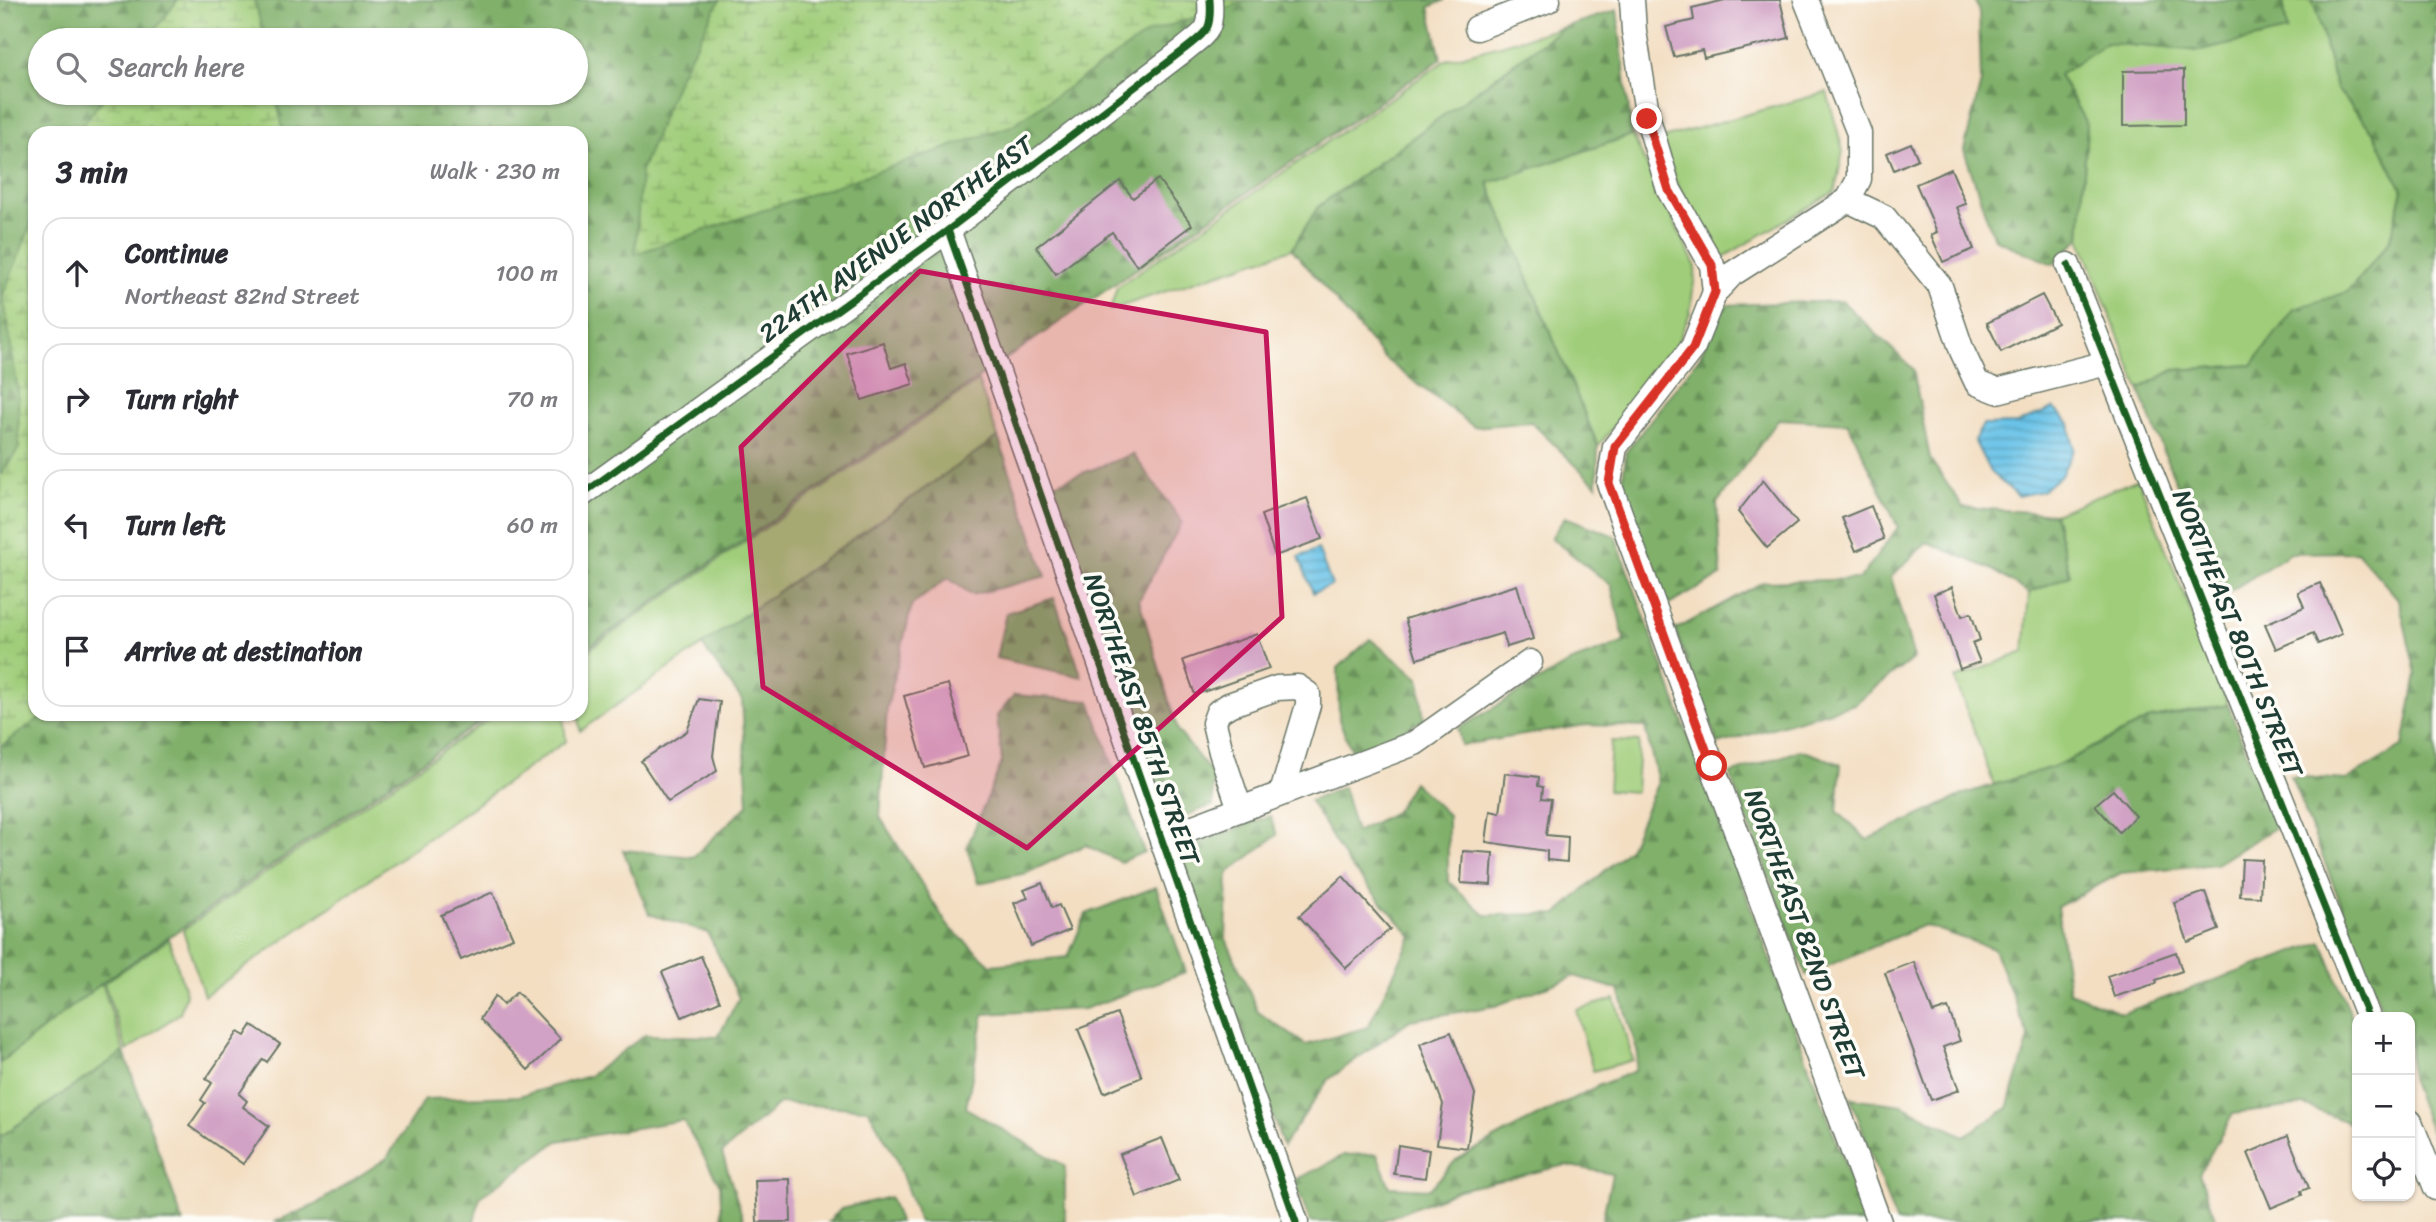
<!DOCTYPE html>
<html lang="en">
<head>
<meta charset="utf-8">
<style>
  body { margin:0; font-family:Sriracha,sans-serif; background:#f2f2f3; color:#2b2b33 }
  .controls { position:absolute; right:21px; bottom:21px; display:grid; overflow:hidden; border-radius:14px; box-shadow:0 2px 5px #0004 }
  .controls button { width:63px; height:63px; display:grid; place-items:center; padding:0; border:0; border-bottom:2px solid #e1e1e2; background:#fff; color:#2b2b33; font:35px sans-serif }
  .stop { position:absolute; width:21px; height:21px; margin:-16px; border:5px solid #d93025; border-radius:50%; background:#fff }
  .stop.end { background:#d93025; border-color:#fff; box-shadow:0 2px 7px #0008 }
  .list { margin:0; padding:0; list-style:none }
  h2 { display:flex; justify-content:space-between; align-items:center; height:91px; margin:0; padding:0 28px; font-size:30px }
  h2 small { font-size:23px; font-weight:400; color:#7c7c81 }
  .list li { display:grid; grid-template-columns:46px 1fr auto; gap:21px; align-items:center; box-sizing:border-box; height:112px; margin:0 14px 14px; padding:0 14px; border:2px solid #e1e1e2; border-radius:21px }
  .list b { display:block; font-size:26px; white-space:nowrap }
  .list p { margin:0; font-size:23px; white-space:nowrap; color:#7c7c81 }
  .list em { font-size:23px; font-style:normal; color:#7c7c81 }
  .icon { flex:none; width:38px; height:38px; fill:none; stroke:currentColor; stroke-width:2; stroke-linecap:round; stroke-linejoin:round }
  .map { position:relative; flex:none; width:2436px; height:1222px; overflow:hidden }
  .search { position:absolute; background:#fff; box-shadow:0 2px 5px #0004; left:28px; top:28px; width:560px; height:77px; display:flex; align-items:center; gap:18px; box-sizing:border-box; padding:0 24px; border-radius:38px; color:#7c7c81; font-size:26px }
  .panel { position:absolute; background:#fff; box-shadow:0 2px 5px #0004; left:28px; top:126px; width:560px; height:595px; border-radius:21px }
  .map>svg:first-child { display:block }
  .grass { fill:#a0cd7a; stroke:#608557; stroke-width:2 }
  .forest { fill:url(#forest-firs); stroke:#50764f; stroke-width:2; fill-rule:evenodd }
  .wetland { fill:url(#wetland-marsh); stroke:#608557; stroke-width:2 }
  .water { fill:url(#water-rules); stroke:#45808e; stroke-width:2 }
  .building { fill:#d1a2c5 }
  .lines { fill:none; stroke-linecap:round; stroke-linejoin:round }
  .minor-casing { stroke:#697566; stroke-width:27 }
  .minor { stroke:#fff; stroke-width:24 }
  .cycleway-casing { stroke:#fdfcf7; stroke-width:11 }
  .cycleway { stroke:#1b5e20; stroke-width:7 }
  .route { stroke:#d93025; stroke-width:9 }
  .marked { fill:#c2185b; fill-opacity:0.2; stroke:#c2185b; stroke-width:5; stroke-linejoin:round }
  .labels { text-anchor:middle; stroke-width:7; stroke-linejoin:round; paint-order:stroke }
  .street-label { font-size:26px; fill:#1f3d34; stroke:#fdfcf7 }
</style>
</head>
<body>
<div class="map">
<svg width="2436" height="1222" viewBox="0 0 2436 1222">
  <defs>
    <pattern id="forest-firs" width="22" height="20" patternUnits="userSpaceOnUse" patternTransform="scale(1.75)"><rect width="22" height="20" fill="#80b06a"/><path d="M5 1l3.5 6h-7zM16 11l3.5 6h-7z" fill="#689058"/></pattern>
    <pattern id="wetland-marsh" width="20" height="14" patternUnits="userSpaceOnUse" patternTransform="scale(1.75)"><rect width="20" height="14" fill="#a0cd7a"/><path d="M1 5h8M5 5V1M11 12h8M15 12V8" fill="none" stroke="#82a865"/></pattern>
    <pattern id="water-rules" width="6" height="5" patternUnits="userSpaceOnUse" patternTransform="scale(1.75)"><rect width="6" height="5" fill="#6bc3e8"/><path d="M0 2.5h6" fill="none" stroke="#57a0bd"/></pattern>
  </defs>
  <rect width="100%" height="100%" fill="#fdfcf7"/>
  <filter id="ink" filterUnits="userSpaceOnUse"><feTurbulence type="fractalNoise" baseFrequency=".0143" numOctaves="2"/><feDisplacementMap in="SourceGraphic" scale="14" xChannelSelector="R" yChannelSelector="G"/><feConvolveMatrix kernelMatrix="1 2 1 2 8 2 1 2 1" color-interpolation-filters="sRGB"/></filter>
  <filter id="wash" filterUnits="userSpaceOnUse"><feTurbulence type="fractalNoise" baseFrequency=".00686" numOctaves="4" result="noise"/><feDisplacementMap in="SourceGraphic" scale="28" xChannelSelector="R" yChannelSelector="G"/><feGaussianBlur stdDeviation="1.57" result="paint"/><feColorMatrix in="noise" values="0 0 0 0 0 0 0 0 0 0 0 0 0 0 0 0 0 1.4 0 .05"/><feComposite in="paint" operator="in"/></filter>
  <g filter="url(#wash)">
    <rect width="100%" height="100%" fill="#f3dec2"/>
    <g class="grass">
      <polygon points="2283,0 2312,0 2318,16 2336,88 2374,133 2403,191 2389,242 2348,292 2294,310 2252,365 2174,370 2139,389 2080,238 2087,125 2059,75 2106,43 2201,51 2287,30"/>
      <polygon points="1564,27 1318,207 1292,249 1110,310 1117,287 1446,60"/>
      <polygon points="1827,92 1843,151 1835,191 1720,259 1675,180 1663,138"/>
      <polygon points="1632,135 1696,267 1690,313 1671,358 1598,446 1488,183"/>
      <polygon points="978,381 998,437 580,731 578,714 581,714 581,655"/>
      <polygon points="2138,479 2228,705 2151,718 2056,766 1994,785 1955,679 2024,652 2029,593 2070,575 2054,514"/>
      <polygon points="496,714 563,714 566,741 204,996 183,930"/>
      <polygon points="1611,741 1639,742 1636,792 1608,790"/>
      <polygon points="169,939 186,994 180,1013 127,1051 104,983"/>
      <polygon points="102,983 124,1052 0,1137 0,1063"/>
      <polygon points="1615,999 1633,1060 1593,1071 1576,1010"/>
    </g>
    <g class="forest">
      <path d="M 0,0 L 1445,0 L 1429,7 L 1441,59 L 581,652 L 581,133 L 35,133 L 35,714 L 491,714 L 102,983 L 0,1063 L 0,747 L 15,736 L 0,691 ZM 40,40 L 576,40 L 576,93 L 40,93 Z"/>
      <polygon points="1975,0 2283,0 2287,31 2201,51 2106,43 2059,75 2087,125 2080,238 2053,264 1994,239 1964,150 1981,82 1979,13"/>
      <polygon points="2312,0 2436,0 2436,1146 2410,1079 2410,1017 2385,1017 2291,776 2346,780 2403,746 2416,674 2399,600 2357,552 2291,553 2221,597 2139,389 2174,370 2252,365 2294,309 2348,292 2389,242 2403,191 2374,133 2336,88 2318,16"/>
      <polygon points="1617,10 1632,135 1488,183 1598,446 1597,486 1531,422 1474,427 1385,359 1292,249 1318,207 1564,27"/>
      <polygon points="1842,301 1913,369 1930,459 1963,507 2054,514 2070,575 2029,593 1991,569 1927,542 1891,577 1914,658 1854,704 1718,744 1675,630 1763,582 1860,579 1898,527 1848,423 1779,419 1717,503 1721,576 1666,606 1622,490 1626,452 1700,356 1724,305"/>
      <polygon points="998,437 1046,576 972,595 948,578 912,605 887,708 880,817 948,926 991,965 1068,957 1086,914 1156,887 1186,972 1084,1009 984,1014 966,1108 1065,1166 1065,1222 919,1222 896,1158 868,1109 780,1103 722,1153 744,1222 722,1222 720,1185 683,1120 558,1141 480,1197 474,1222 274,1222 313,1206 387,1158 425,1099 519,1096 589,1076 645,1035 718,1037 739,998 708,933 649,914 623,850 693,857 748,805 742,700 702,645"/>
      <polygon points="1133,454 1182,522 1139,600 1178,731 1213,775 1213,805 1185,816 1162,802 1051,485"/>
      <polygon points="1565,517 1615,536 1866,1222 1602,1222 1612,1174 1566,1165 1459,1190 1383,1220 1382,1222 1310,1222 1295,1180 1344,1155 1377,1154 1390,1187 1430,1189 1456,1160 1518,1126 1600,1085 1635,1071 1638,1054 1619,990 1575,976 1495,1006 1410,1020 1328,1080 1283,1146 1185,865 1196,844 1270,816 1277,835 1228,873 1226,939 1258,1012 1306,1045 1368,1027 1412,936 1348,864 1310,801 1343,787 1356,832 1395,812 1413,782 1448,815 1448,881 1485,915 1557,914 1629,849 1658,782 1645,727 1586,725 1461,745 1458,729 1572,661 1625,642 1611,585 1551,538"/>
      <polygon points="1054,598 1082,677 996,658 1006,613"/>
      <polygon points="1370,639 1419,678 1424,720 1353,754 1339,720 1338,668"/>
      <polygon points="1014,695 1090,701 1144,852 1121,862 1085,845 1027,873 978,883 967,847 1002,762 997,716"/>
      <polygon points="2228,705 2276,827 2216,864 2121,873 2057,907 2069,992 2123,1013 2322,942 2357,1031 2357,1126 2304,1105 2233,1114 2199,1174 2217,1222 1896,1222 1851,1098 1902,1105 1964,1136 2008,1108 2029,1038 1994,949 1924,925 1806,975 1730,774 1801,750 1841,764 1837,811 1867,840 1967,793 2056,766 2151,718"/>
      <polygon points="124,1052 183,1222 0,1222 0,1137"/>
      <polygon points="890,1197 899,1222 828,1222 841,1209"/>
    </g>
    <g class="wetland">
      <polygon points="178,0 255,0 264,40 147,40"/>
      <polygon points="720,0 1250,0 1150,32 1011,126 635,254 641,171 679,77"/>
      <polygon points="107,93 275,93 284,133 77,133"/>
      <polygon points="35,215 35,714 45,714 0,747 0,476 19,448 18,391 3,295"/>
    </g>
    <g class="water">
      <polygon points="2053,408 2070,423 2074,449 2061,475 2042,491 2018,496 1990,472 1974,440 1983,425 2016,424"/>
      <polygon points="1318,549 1332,585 1313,593 1299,557"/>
    </g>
    <g id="blocks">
      <g class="building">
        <polygon points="1725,0 1780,0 1789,38 1704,58 1702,50 1674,57 1666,27 1694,20 1692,8"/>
        <polygon points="2184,70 2184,125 2123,126 2123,71"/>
        <polygon points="1911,143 1918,159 1894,170 1887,153"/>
        <polygon points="1951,169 1966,204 1957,207 1974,249 1943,262 1931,235 1937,232 1916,184"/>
        <polygon points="1158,179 1192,225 1137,266 1112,232 1056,274 1036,247 1120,181 1133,198"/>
        <polygon points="2042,295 2057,323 2001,352 1987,323"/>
        <polygon points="883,342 891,368 906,363 913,384 862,400 847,353"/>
        <polygon points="1763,480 1797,523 1767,548 1738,512"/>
        <polygon points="1307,498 1322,539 1275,556 1261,515"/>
        <polygon points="1871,506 1884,539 1856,551 1842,518"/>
        <polygon points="2320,583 2342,634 2318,644 2313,633 2276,649 2265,624 2304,607 2298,592"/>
        <polygon points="1517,585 1533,639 1507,647 1503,633 1417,659 1405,619"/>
        <polygon points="1952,587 1962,616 1971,613 1980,640 1972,643 1980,662 1960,669 1934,594"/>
        <polygon points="1257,634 1269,669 1195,695 1183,660"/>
        <polygon points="948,684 968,756 925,768 904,696"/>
        <polygon points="699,699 720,702 713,756 717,771 668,802 641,761 687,731"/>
        <polygon points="1505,773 1539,777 1538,786 1543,787 1542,798 1551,799 1546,835 1568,837 1567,862 1547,860 1547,851 1486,842 1490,811 1500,813"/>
        <polygon points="2113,790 2136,816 2119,832 2095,805"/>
        <polygon points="1463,851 1493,853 1491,885 1461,883"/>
        <polygon points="2242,859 2262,860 2260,897 2240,896"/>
        <polygon points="1343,876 1390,929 1346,968 1299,916"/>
        <polygon points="1042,883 1052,908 1059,905 1070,930 1031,946 1014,903 1028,898 1024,890"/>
        <polygon points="493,892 513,938 461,960 441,915"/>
        <polygon points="2205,892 2219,930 2188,942 2174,903"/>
        <polygon points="2176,952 2182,971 2156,980 2157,983 2114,997 2107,976"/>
        <polygon points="701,956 720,1001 682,1017 662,972"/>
        <polygon points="1914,962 1933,1013 1948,1008 1960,1041 1943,1047 1959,1090 1931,1100 1885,973"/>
        <polygon points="517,992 561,1039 528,1070 480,1019 495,996 503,1005"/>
        <polygon points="1117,1014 1142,1077 1104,1093 1078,1029"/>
        <polygon points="252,1025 280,1044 267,1062 263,1059 239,1094 247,1101 243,1107 269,1126 243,1164 189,1126 205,1103 201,1100 212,1083 206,1079 238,1032 245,1036"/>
        <polygon points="1451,1032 1475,1094 1467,1148 1437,1144 1443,1104 1420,1044"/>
        <polygon points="2288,1136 2309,1188 2301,1191 2302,1195 2271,1208 2248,1153"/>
        <polygon points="1162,1138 1179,1180 1137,1197 1120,1154"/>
        <polygon points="1398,1145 1429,1150 1425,1178 1394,1174"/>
        <polygon points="790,1179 791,1222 757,1222 755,1180"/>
      </g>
    </g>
  </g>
  <g filter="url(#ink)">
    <use href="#blocks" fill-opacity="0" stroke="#697566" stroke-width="2"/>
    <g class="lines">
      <defs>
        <g id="minor">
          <polyline points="1632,0 1634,31 1648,119 1669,190 1712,265 1715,292"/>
          <polyline points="1806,0 1859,133 1859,179 1848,200 1732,274 1715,292 1693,347 1615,447 1609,483 1879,1222"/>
          <polyline points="1477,28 1548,0"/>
          <polyline points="1848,200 1884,217 1940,286 1962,351 1977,383 1997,391 2107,363"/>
          <polyline points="948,230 1296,1222"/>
          <polyline points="2068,265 2368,1017"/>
          <path d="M 581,495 L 948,230 L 1185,49 C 1207,31 1212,31 1210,0"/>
          <polyline points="1240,809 1221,752 1214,723 1218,712 1229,705 1277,688 1298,687 1308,694 1308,705 1282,793"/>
          <polyline points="1162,839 1415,743 1530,662"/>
          <polyline points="2410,1122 2436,1188"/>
        </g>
      </defs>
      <use href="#minor" class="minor-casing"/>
      <use href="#minor" class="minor"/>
      <defs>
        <g id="cycleway">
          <polyline points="948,230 1296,1222"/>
          <polyline points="2068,265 2368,1017"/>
          <path d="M 581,495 L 948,230 L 1185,49 C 1207,31 1212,31 1210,0"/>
        </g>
      </defs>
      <use href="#cycleway" class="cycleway-casing"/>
      <use href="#cycleway" class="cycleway"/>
    </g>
  </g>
  <g class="lines" filter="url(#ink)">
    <polyline class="route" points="1647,119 1669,190 1712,265 1715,292 1693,348 1615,447 1609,483 1712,766"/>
  </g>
  <path class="marked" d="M 920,271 L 1266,332 L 1282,617 L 1027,848 L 763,687 L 741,447 Z"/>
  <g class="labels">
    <g class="street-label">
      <text transform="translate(896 239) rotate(-36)" y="9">224TH AVENUE NORTHEAST</text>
      <text transform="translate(2238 633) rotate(68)" y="9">NORTHEAST 80TH STREET</text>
      <text transform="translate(1142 719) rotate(71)" y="9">NORTHEAST 85TH STREET</text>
      <text transform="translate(1805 934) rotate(70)" y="9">NORTHEAST 82ND STREET</text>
    </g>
  </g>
</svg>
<div class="controls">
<button>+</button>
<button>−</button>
<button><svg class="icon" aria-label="locate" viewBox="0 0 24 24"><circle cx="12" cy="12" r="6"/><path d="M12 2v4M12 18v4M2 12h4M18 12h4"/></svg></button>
</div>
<div class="stop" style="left:1712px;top:766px"></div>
<div class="stop end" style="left:1647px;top:119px"></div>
<div class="search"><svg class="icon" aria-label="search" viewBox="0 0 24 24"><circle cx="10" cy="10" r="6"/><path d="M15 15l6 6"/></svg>Search here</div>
<section class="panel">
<h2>3 min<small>Walk · 230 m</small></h2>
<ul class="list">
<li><svg class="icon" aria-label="ahead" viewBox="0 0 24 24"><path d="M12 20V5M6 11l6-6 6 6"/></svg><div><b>Continue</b><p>Northeast 82nd Street</p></div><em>100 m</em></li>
<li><svg class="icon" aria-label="right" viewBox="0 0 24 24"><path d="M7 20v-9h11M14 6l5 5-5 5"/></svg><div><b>Turn right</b></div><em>70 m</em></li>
<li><svg class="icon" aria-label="left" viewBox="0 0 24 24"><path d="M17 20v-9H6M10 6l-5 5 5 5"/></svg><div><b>Turn left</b></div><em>60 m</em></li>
<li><svg class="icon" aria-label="arrive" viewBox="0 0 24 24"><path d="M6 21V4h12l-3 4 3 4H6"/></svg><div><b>Arrive at destination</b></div></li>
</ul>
</section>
</div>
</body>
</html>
